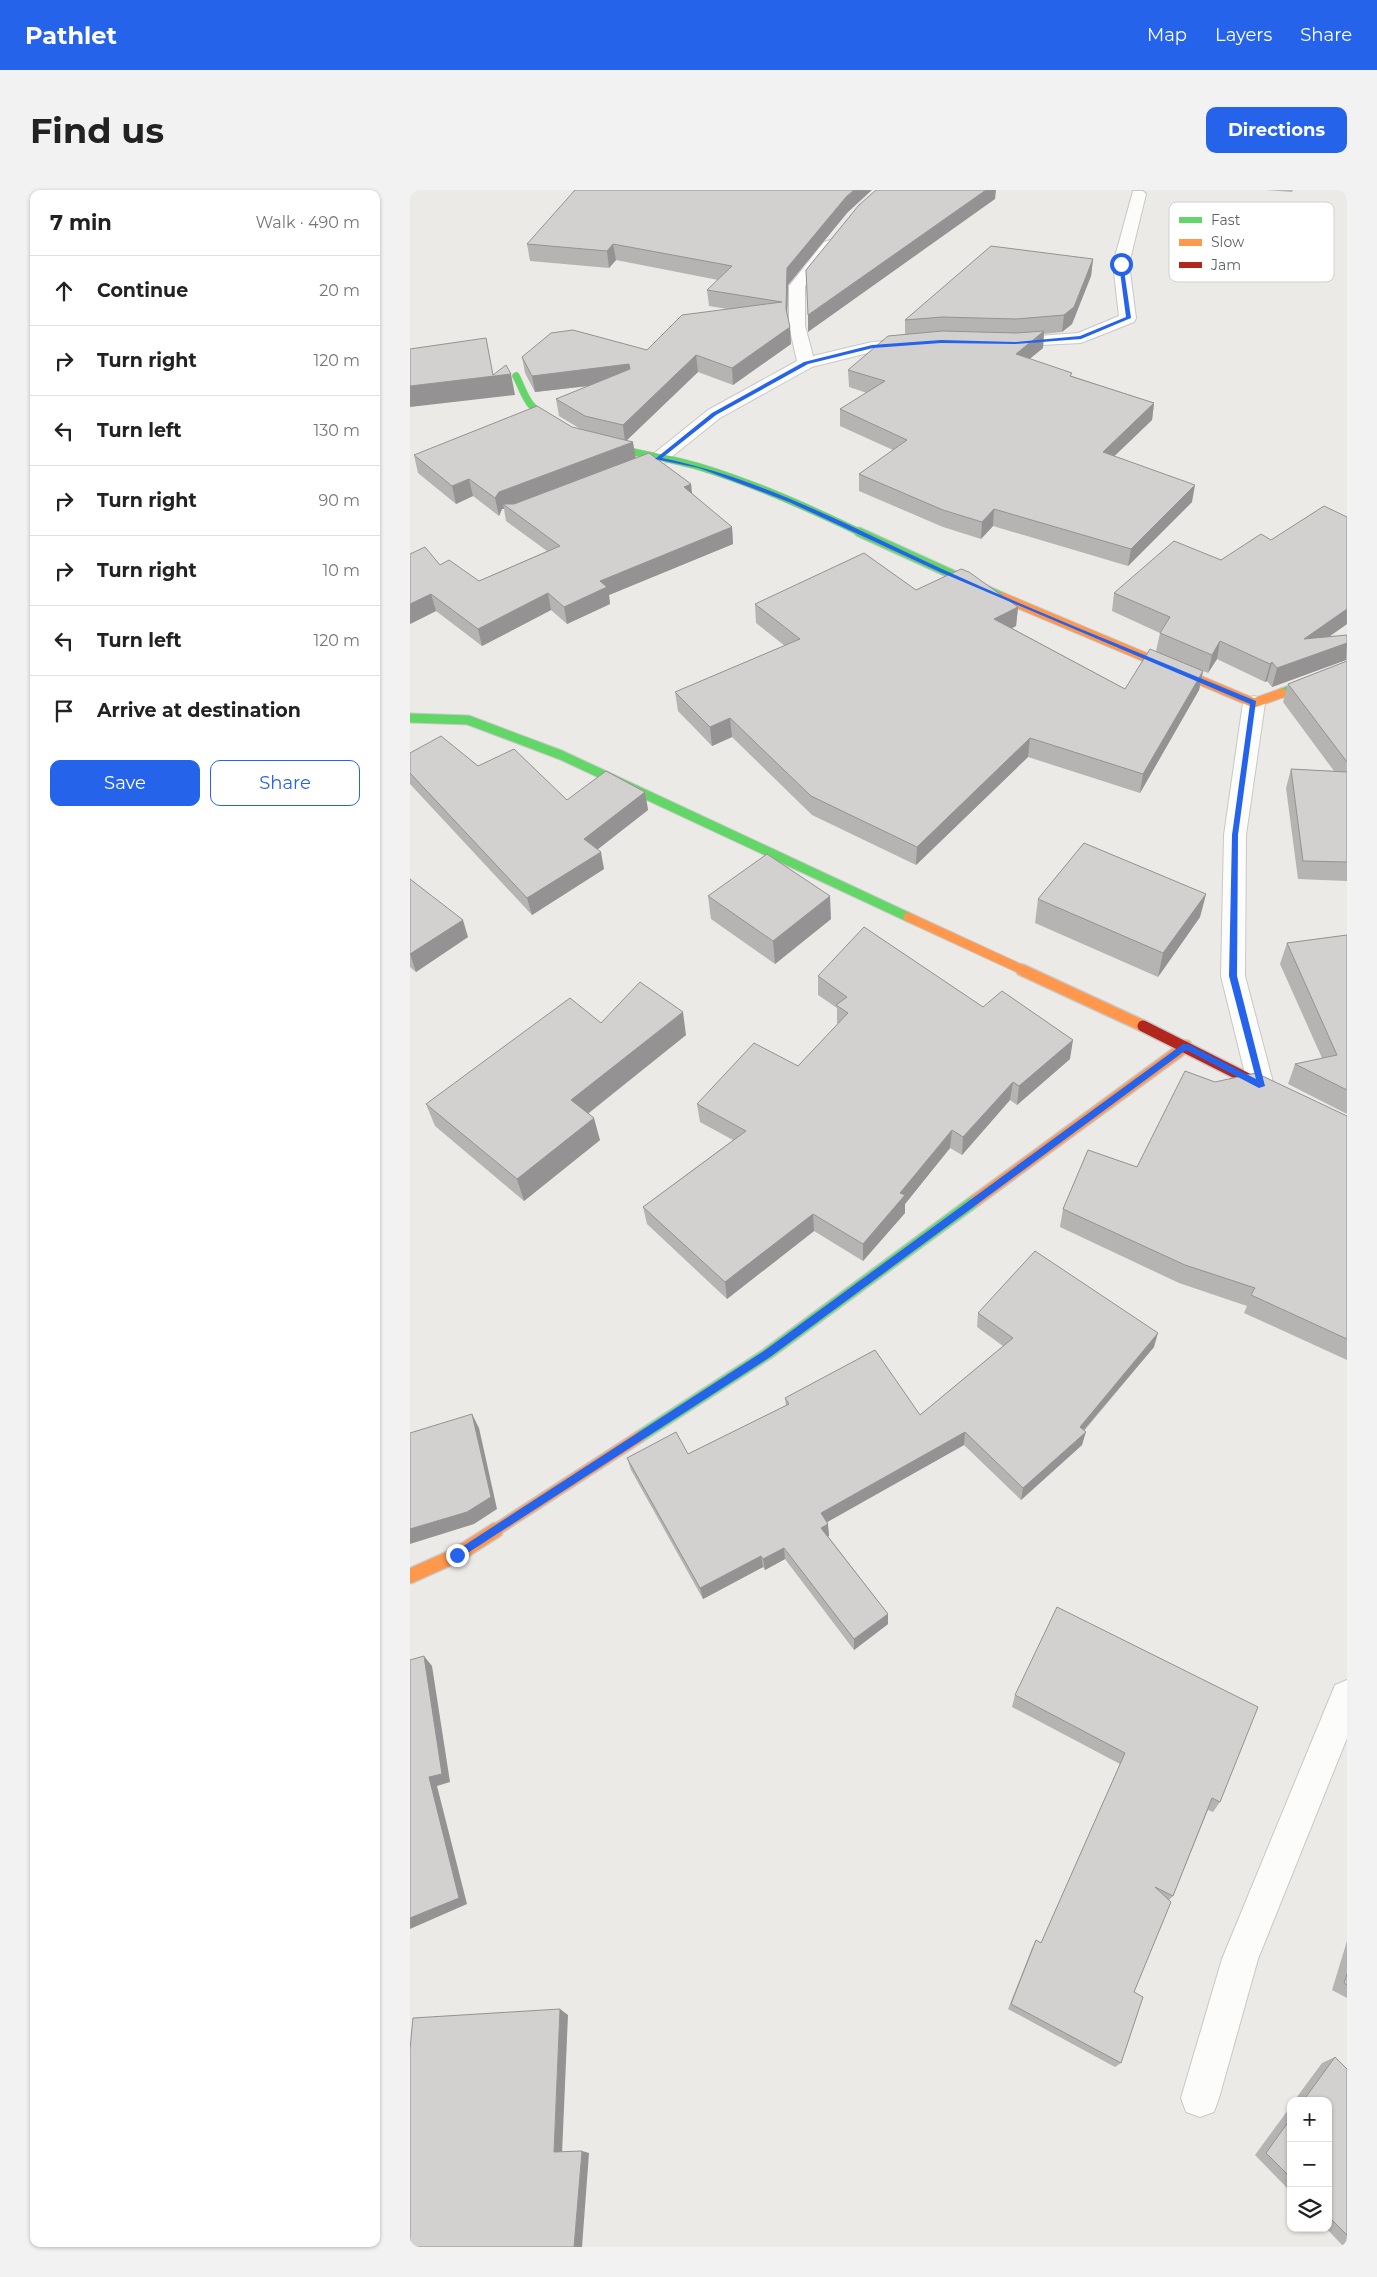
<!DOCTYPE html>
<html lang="en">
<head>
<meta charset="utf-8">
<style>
  body { margin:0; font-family:Montserrat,sans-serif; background:#f2f2f2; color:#222 }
  .controls { position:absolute; right:15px; bottom:15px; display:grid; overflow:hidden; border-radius:10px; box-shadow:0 1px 4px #0004 }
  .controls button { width:45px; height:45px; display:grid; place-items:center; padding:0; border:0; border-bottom:1px solid #e0e0e0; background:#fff; color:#222; font:25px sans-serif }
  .stop { position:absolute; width:15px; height:15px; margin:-11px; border:4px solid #2563eb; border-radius:50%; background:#fff }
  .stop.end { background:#2563eb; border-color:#fff; box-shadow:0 1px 5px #0008 }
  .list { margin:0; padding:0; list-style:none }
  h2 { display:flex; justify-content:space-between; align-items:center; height:65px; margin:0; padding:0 20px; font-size:21px }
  h2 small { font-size:16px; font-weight:400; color:#767676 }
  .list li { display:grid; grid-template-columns:32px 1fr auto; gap:15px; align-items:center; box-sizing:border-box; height:70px; padding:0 20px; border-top:1px solid #e0e0e0 }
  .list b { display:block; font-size:19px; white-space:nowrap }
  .list em { font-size:16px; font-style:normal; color:#767676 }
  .actions { display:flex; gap:10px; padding:15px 20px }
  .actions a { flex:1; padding:11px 0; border:1px solid #2563eb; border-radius:10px; text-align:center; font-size:18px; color:#2563eb }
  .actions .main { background:#2563eb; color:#fff }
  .icon { flex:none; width:28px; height:28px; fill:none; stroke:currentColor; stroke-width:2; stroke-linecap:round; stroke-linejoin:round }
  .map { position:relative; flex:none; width:937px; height:2057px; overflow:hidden; border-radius:10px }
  header { display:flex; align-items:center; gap:30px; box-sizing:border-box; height:70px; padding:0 25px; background:#2563eb; color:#fff }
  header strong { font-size:24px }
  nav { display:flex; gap:28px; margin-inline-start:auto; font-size:18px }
  .intro { display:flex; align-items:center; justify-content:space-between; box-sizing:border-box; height:120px; padding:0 30px }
  h1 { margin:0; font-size:35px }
  .button { padding:12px 22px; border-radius:10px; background:#2563eb; color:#fff; font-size:18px; font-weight:700 }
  main { display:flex; gap:30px; padding:0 30px }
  aside { flex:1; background:#fff; border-radius:10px; box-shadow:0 1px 4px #0004 }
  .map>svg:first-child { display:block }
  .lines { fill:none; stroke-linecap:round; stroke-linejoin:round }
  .street-casing { stroke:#c8c8c7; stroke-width:2 }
  .fast-far2-casing { stroke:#c8c8c7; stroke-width:8 }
  .fast-far1-casing { stroke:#c8c8c7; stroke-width:11 }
  .fast-casing { stroke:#c8c8c7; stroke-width:14 }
  .slow-far2-casing { stroke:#c8c8c7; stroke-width:11 }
  .slow-far1-casing { stroke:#c8c8c7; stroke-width:14 }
  .slow-casing { stroke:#c8c8c7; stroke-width:17 }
  .jam-casing { stroke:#c8c8c7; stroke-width:14 }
  .street { fill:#fcfcfb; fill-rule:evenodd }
  .fast-far2 { stroke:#63d668; stroke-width:7 }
  .fast-far1 { stroke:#63d668; stroke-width:9 }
  .fast { stroke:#63d668; stroke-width:11 }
  .slow-far2 { stroke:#ff974d; stroke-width:9 }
  .slow-far1 { stroke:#ff974d; stroke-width:11 }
  .slow { stroke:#ff974d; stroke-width:14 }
  .jam { stroke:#b3261e; stroke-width:11 }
  .wall { fill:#b5b4b3 }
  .shaded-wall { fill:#949292 }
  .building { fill:#d3d1d0; stroke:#949292 }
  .route { fill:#2563eb }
  .key { fill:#fff; stroke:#ced0d0; stroke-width:1 }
  .key-label { font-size:14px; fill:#5d6264 }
</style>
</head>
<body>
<header>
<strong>Pathlet</strong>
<nav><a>Map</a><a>Layers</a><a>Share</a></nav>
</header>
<div class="intro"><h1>Find us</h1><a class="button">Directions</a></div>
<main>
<aside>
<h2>7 min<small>Walk · 490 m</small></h2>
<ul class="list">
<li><svg class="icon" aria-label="ahead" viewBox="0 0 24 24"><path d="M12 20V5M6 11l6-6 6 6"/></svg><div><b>Continue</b></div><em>20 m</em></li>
<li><svg class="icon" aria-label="right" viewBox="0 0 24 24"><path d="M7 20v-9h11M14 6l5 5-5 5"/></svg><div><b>Turn right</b></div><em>120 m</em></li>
<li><svg class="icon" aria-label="left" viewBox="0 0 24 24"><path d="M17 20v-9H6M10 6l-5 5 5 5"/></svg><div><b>Turn left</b></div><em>130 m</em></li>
<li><svg class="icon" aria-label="right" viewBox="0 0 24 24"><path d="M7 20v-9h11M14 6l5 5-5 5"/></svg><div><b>Turn right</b></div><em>90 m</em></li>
<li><svg class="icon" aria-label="right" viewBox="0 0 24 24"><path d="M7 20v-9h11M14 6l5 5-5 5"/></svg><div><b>Turn right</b></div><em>10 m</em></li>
<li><svg class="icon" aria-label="left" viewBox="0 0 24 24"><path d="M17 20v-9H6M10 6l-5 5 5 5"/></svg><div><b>Turn left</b></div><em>120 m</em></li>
<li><svg class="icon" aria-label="arrive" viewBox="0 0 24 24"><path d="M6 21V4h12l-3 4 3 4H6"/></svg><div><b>Arrive at destination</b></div></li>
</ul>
<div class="actions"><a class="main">Save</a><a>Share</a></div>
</aside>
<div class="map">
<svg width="937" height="2057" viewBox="0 0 937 2057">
  <rect width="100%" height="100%" fill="#eceae7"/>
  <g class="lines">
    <defs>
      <g id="street">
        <polygon points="723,1 733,1 736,4 719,74 726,128 724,132 671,153 591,157 589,153 591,149 668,143 709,126 703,74"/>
        <polygon points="420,50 428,55 395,96 395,136 403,166 462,152 502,149 508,150 510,154 508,158 462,162 402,177 310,228 254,273 220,285 214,283 211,279 214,275 242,265 298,220 387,171 379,136 379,96 414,52"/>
        <polygon points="844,506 852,508 855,513 836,645 835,786 864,896 860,903 851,906 842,903 838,896 811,786 814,645 833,513 836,508"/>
        <polygon points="937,1490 937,1548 848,1769 809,1908 804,1922 790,1927 776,1922 771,1908 812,1769 925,1495"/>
      </g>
      <path id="fast-far2" d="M 106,186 C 111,195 115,209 122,216 C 166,261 234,260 290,277 C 346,294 399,318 451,343"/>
      <g id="fast-far1">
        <polyline points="449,342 592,407"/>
        <polyline points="872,503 937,479"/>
        <polyline points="0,528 58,530 151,565 498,727"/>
      </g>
      <polyline id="fast" points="229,1247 357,1164 566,1010"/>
      <g id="slow-far2">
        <polyline points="592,407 844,513 872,503"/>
        <polyline points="498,727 615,781"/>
      </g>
      <g id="slow-far1">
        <polyline points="612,780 733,836"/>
        <polyline points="566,1010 776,856"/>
        <polyline points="84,1341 229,1247"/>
      </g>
      <polyline id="slow" points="0,1386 47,1365 86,1340"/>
      <polyline id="jam" points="733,836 866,903"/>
    </defs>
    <use href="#street" class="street-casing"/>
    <use href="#fast-far2" class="fast-far2-casing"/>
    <use href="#fast-far1" class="fast-far1-casing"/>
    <use href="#fast" class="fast-casing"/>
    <use href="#slow-far2" class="slow-far2-casing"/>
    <use href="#slow-far1" class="slow-far1-casing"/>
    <use href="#slow" class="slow-casing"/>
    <use href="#jam" class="jam-casing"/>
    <use href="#street" class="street"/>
    <use href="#fast-far2" class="fast-far2"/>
    <use href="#fast-far1" class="fast-far1"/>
    <use href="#fast" class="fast"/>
    <use href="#slow-far2" class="slow-far2"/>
    <use href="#slow-far1" class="slow-far1"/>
    <use href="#slow" class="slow"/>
    <use href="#jam" class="jam"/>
  </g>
  <g class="wall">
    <polygon points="856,0 883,0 882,2"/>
    <polygon points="437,23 378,95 377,123 380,137 381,154 323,195 288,182 217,250 225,268 282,304 322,337 323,354 199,405 200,414 157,434 141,420 72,456 26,421 0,434 30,375 69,391 137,361 96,331 94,319 92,319 89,326 63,306 46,314 8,283 4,265 162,237 172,240 149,226 146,209 179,196 125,202 115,183 112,167 237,160 317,119 299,116 297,100 308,90 206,70 199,78 120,71 117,54"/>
    <polygon points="683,69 681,86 662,134 652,142 634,144 633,158 619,169 662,186 744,213 742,230 704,266 782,312 718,376 583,336 571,349 533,337 449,301 449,284 483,260 430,236 430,219 457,203 439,197 438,180 495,144 495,130"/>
    <polygon points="937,327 937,434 918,447 937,445 937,471 936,470 862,497 857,491 855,492 807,469 798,483 793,481 789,500 730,603 618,567 506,675 402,625 322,547 302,556 268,521 265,502 375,456 346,433 345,414 506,400 608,417 606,436 602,438 715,499 746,461 750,443 702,421 704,403 811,370 861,350"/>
    <polygon points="937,471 937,691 888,689 876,598 881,579 924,581 873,512 878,494"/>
    <polygon points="0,563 68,576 157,610 235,602 238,620 187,659 194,679 122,725 0,594"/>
    <polygon points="0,689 58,747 6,782 0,777"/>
    <polygon points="796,704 790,727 748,787 625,733 628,709"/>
    <polygon points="298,706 421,729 365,774 301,729"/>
    <polygon points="937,745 937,924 878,894 885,874 912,868 870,774 877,753"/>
    <polygon points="408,786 573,817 660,869 607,915 600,910 552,965 540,958 495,1014 495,1023 453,1071 404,1041 317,1109 237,1034 233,1017 323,950 290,932 287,914 388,876 428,834 427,833 427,818 408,805"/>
    <polygon points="191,833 276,845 178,924 190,950 114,1011 25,936 16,914"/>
    <polygon points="805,892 937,926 937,1170 834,1123 837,1116 769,1093 650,1037 653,1019 727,977"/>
    <polygon points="568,1123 744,1157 674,1241 672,1255 611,1310 554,1255 417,1332 419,1346 418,1346 478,1424 478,1434 444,1460 375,1369 355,1380 353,1377 293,1409 221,1280 217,1268 278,1264 376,1216 375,1208 510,1225 593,1156 567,1137"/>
    <polygon points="605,1505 810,1612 803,1622 798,1620 763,1706 759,1710 724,1802 711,1873 705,1877 598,1819 622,1758 626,1750 631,1753 710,1574 602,1517"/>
    <polygon points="937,1751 937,1808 922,1800"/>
    <polygon points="925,1867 937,1879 937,2057 934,2057 916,2038 918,2038 918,1911 884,1911 912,1873"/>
    <polygon points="881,1916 881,2002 845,1965"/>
  </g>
  <g class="shaded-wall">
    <polygon points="444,0 462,0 437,23 378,95 377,136 376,119 377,78 436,7"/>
    <polygon points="576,0 586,0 585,9 398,142 398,125"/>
    <polygon points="203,54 206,70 199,78 197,61"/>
    <polygon points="683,69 681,86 662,134 652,142 654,125"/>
    <polygon points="380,137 381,154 323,195 322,178"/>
    <polygon points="634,141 633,158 605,181 606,164"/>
    <polygon points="286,165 288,182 215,252 213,235"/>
    <polygon points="219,174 221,191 125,202 122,186"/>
    <polygon points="101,184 105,205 0,217 0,196"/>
    <polygon points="744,213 742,230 691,279 693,262"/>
    <polygon points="223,252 226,269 97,317 93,314 94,319 92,319 89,326 85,308 89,302"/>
    <polygon points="59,289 63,306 46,314 42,296"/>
    <polygon points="281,294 283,311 274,297"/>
    <polygon points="785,295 782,312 718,376 721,359"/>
    <polygon points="584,319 583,336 571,349 572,332"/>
    <polygon points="322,337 323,354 199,405 200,414 157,434 154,417 190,391"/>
    <polygon points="138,403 141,420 72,456 68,439"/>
    <polygon points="21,404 26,421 0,434 0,414"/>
    <polygon points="608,417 606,436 583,448 584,429"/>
    <polygon points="937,419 937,434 889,468 894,449"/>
    <polygon points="810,451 807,469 798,483 802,465"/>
    <polygon points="937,453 936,470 862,497 867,478"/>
    <polygon points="862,472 857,491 855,492 860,474"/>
    <polygon points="793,481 789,500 730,603 733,584"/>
    <polygon points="320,528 322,547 302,556 300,537"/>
    <polygon points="620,548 618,567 506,675 507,657"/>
    <polygon points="235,602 238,620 178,667 174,649"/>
    <polygon points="191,662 194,679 122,725 117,708"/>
    <polygon points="796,704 790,727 748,787 753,763"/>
    <polygon points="420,706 421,729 365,774 363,751"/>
    <polygon points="53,730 58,747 6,782 0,764"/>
    <polygon points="273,822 276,845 167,932 161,910"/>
    <polygon points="663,850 660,869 607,915 609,896"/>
    <polygon points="603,892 600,910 552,965 553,947"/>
    <polygon points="184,928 190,950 114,1011 107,989"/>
    <polygon points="542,940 540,958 495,1014 495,1023 453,1071 453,1054 490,1003"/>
    <polygon points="403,1024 404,1041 317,1109 315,1092"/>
    <polygon points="748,1143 744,1157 666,1249 670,1237"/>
    <polygon points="62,1224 69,1238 87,1319 64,1334 0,1354 0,1339"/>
    <polygon points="555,1242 554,1255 412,1335 411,1323"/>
    <polygon points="676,1242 672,1255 611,1310 613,1298"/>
    <polygon points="418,1334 419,1346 412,1349 411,1338"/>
    <polygon points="374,1358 375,1369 355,1380 353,1369"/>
    <polygon points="351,1366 353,1377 293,1409 290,1398"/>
    <polygon points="478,1424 478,1434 444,1460 444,1449"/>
    <polygon points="14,1466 22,1476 40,1592 27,1596 57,1714 0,1739 0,1728 19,1587"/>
    <polygon points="150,1819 158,1825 152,1964 144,1962"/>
    <polygon points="172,1961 179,1963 172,2057 164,2057"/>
  </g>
  <g class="building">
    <polygon points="165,0 444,0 436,7 377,78 376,119 380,137 322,178 286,165 213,235 175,226 146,209 220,179 219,174 122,186 112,167 141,143 163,140 237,160 272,125 372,112 297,100 322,76 203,54 197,61 117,54"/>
    <polygon points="466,0 576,0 398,125 396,80 449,15"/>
    <polygon points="581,56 683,69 664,117 654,125 606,129 532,127 495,130"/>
    <polygon points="532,141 606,143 634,141 606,164 662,183 660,186 744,213 693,262 785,295 721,359 584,319 572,332 533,320 449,284 497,250 430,219 475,191 438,180 478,146"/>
    <polygon points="76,148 83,185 96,175 101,184 0,196 0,159"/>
    <polygon points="127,216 162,237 223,252 89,302 85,308 59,289 42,296 4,265"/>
    <polygon points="239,263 281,294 274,297 322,337 190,391 197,397 154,417 138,403 68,439 21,404 0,414 0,364 15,357 30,375 39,370 69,391 150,356 93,314 104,314"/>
    <polygon points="914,316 937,327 937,419 894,449 937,445 937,453 867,478 862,472 860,474 810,451 802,465 750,443 760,427 704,403 764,351 811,370 851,344 861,350"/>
    <polygon points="454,363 506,400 551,379 559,382 608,417 584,429 715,499 740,459 793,481 733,584 620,548 507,657 401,606 320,528 300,537 265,502 390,449 345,414"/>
    <polygon points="937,471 937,572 878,494"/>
    <polygon points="31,546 68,576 104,559 157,610 196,581 235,602 174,649 191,662 117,708 0,583 0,563"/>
    <polygon points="881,579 937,582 937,672 893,671"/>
    <polygon points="674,653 796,704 753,763 628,709"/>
    <polygon points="357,664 420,706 363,751 298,706"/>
    <polygon points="0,689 53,730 0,764"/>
    <polygon points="454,737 573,817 592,801 663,850 609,896 603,892 553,947 542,940 490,1003 495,1005 453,1054 403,1024 315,1092 233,1017 336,941 287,914 344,853 388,876 438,823 426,815 437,807 408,786"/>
    <polygon points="937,745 937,900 885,874 927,865 877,753"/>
    <polygon points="230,792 273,822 161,910 184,928 107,989 16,914 160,808 191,833"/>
    <polygon points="775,881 805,892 846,883 937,926 937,1149 841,1105 845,1098 775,1075 653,1019 678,960 727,977"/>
    <polygon points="625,1061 748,1143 670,1237 676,1242 613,1298 555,1242 411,1323 418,1334 411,1338 478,1424 444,1449 374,1358 353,1369 351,1366 290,1398 217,1268 266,1242 278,1264 379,1214 375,1208 465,1160 510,1225 603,1148 568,1123"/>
    <polygon points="62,1224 81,1307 57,1322 0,1339 0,1243"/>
    <polygon points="647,1417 848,1517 810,1612 802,1608 763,1706 745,1697 761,1712 724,1802 733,1807 711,1873 601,1814 626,1750 631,1753 715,1563 605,1505"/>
    <polygon points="14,1466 32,1584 19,1587 49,1708 0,1728 0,1470"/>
    <polygon points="937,1784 937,1795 934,1793"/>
    <polygon points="150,1819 144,1962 172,1961 164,2057 0,2057 0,1859 3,1828"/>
    <polygon points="925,1867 937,1879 937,2045 918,2026 918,1911 893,1911"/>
    <polygon points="881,1928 881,1988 856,1963"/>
  </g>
  <path class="route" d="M 713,73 L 721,128 L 671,149 L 605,154 L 531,153 L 463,158 L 398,174 L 306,225 L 252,268 C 351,288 441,337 532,379 C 635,426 741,467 846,511 L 828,645 L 827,786 L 855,896 L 849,898 L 776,860 L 360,1167 L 50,1368 L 44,1368 L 44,1362 L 354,1161 L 773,854 L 778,854 L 846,889 L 819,786 L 822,645 L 840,514 L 530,382 L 379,312 L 289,278 L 245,269 L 302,223 L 394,172 L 462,155 L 531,150 L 605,152 L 670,146 L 716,127 L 709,74 Z"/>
  <rect x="759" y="12" width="165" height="80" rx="8" class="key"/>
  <rect x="769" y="27" width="23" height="6" fill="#63d668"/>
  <rect x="769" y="49" width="23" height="7" fill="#ff974d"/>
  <rect x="769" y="72" width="23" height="6" fill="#b3261e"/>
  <g class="key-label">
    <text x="801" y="35">Fast</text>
    <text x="801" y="57">Slow</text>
    <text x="801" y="80">Jam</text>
  </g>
</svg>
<div class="controls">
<button>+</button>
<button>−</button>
<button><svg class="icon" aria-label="layers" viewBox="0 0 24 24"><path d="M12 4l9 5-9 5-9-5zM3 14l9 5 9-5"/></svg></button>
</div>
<div class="stop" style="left:711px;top:74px"></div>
<div class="stop end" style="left:47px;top:1365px"></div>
</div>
</main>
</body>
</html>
